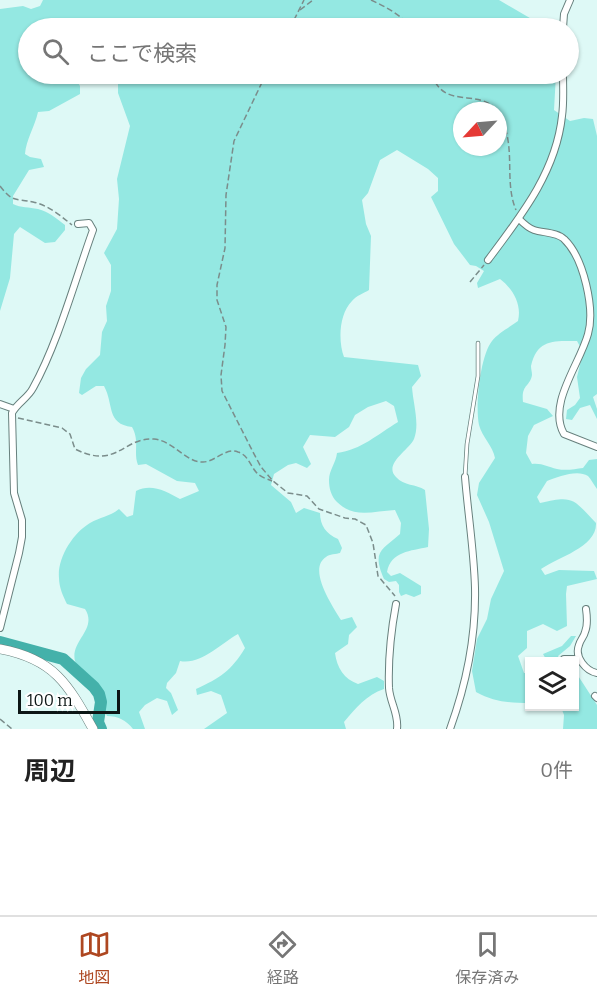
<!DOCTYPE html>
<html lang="ja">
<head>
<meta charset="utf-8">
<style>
  body { margin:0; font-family:Bitter,"Noto Sans JP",serif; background:#f6f6f6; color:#222 }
  .controls { position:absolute; right:18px; bottom:18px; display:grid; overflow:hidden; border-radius:0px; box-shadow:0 2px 4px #0004 }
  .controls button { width:54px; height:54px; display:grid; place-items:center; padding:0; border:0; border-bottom:2px solid #e0e0e0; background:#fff; color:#222; font:30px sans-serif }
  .compass { position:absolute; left:453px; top:102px; width:54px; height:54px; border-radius:50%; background:#fff; box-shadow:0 2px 4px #0004; rotate:244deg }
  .scale { position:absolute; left:18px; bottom:15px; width:102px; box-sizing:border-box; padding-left:6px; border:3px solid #0c1615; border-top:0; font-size:16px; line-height:21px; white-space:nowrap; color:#0c1615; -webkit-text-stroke:4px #fff; paint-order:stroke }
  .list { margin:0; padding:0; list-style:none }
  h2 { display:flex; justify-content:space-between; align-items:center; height:78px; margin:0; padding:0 24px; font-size:26px }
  h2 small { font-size:20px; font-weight:400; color:#767676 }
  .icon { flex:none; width:33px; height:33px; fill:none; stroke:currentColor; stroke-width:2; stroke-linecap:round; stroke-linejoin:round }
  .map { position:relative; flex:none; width:597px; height:729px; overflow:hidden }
  .search { position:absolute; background:#fff; box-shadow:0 2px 4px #0004; left:18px; right:18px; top:18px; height:66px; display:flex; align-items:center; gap:15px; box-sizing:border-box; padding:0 21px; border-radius:33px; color:#767676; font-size:22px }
  .sheet { height:186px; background:#fff }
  nav { display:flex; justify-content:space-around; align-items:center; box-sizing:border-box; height:84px; border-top:2px solid #e0e0e0; background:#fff; font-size:16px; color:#767676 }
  nav a { display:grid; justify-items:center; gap:3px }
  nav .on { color:#ae4721 }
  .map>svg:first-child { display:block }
  .green { fill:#94e8e2; fill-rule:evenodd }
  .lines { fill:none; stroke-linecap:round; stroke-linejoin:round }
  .river { stroke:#44b1aa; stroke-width:12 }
  .service-casing { stroke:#67807d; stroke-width:4.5 }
  .minor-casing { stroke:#67807d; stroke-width:8 }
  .secondary-casing { stroke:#67807d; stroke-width:10 }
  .path { stroke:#7b8d8b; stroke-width:1.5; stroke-dasharray:6 3; stroke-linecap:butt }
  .service { stroke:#fff; stroke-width:3 }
  .minor { stroke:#fff; stroke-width:6 }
  .secondary { stroke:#fff; stroke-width:9 }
</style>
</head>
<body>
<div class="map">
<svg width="597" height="729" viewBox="0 0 597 729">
  <rect width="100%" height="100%" fill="#def9f6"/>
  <g class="green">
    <path d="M 43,0 L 499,0 L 547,28 L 28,28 L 28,74 L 73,74 L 80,86 L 80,94 L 49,111 L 38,112 C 35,126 26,140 25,154 L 30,157 L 41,159 L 44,167 L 29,170 L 13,196 L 13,204 C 21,208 29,207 38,209 C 49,212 56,218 65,225 L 65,230 L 55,242 L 45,243 L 20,227 L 14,234 L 10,278 L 0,311 L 0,9 L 23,6 L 31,9 L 40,6 Z"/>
    <path d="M 112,74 L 556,74 L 554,110 L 570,121 L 584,118 L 593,119 L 597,136 L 597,394 L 593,397 L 597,409 L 597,419 L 590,405 L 580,408 L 572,420 L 566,419 L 567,410 L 575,405 L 580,398 L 577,377 L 583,352 L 577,341 C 554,341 537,339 531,366 C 531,369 532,372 532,375 C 530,387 521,384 523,402 L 547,409 L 553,416 L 534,425 L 528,436 L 526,453 L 532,464 C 543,463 547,467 557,469 C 566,471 575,469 583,468 L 589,460 L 597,459 L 597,489 C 594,485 591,479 588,476 C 577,469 558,477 547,481 L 537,497 L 540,503 C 574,495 573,499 596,523 C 597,547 558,557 541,569 L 545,575 L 559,570 L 594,571 L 597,579 L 567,586 L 566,594 L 567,626 L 557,631 L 543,624 L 527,631 L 527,648 L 518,656 L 524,673 L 529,673 L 529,703 C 510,703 494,702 476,692 L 472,671 L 477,639 L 487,619 L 491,599 L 504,571 L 489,522 L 477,495 L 479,483 L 495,458 C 493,446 482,437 479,425 C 475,407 480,356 492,341 C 498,333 510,327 518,321 C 522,304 513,289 500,279 L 478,288 L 477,283 L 484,271 L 476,266 L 470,265 L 454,244 L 431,197 L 438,191 L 438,178 L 428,169 L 397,150 L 380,160 L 368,193 L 362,200 L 366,224 L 371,236 L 369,290 C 364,293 356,296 352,301 C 339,314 338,341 344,357 L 418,365 L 421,376 L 412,387 C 413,403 420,424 414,439 C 409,450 383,464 396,477 C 404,486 416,484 425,490 L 429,529 L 428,547 C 411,551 391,551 387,572 L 391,576 L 400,573 L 421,586 L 421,594 L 414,597 L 406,594 L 401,596 L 399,592 L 399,585 L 396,581 L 389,582 L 384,579 C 372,551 381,551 400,534 L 401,523 L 395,510 C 373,511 354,519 337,502 C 331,496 329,488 329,480 C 329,470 336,463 337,453 C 361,450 378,434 398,422 L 394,406 L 386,401 L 368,407 L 355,415 L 349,427 L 335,437 L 310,435 L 303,447 L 311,464 L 307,468 L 296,463 L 288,465 L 274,474 L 271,485 L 291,502 L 296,513 L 304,508 L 320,513 C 320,525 326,534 338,539 L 342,548 L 340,553 C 337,554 329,554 326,557 C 307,569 333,607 341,620 L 352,617 L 357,627 L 349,635 L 348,644 L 335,653 C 337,668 344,679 358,684 L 377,677 L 384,681 L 384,689 C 366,695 356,708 344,722 L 346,729 L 204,729 L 227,713 L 221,695 L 211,691 L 197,695 L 196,689 C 220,678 231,671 245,648 L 238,634 C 220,644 201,665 180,661 L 176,673 L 167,683 L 166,688 L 171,693 L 178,710 L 172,715 L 167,701 L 157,698 L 145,705 L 139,712 L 145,729 L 133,729 C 126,720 118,716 107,716 C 101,706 105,698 97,685 C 92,677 78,671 75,661 C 70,641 98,629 85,609 L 67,604 C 63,596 59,587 59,578 C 57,558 73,533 90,523 C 100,517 109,517 119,509 L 127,517 L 133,515 L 136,491 C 151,483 166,491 180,499 L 199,491 L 195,483 L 177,481 L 146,464 L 138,465 C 133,452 140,441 132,427 C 106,424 114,404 104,386 L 96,386 L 82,395 L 79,393 L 81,378 L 86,369 L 100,355 L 102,332 L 107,321 L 106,306 L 111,291 L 111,265 L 104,253 L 117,229 L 119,199 L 117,179 L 130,126 L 118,93 L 118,83 ZM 462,111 L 498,111 L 498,147 L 462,147 Z"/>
    <polygon points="571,636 576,636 570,646 558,656 560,661 547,661 543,654 562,646"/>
    <polygon points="575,671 597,705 597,729 563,729 564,715 561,707 574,706"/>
  </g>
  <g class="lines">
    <polyline class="river" points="0,642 63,659 94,687 99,694 101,702 98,722 101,729"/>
    <defs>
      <polyline id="service" points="465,477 467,444 478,376 478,343"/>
      <g id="minor">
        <polyline points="563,28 564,14 570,0"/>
        <path d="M 519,219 C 523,223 528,228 534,230 C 543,233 557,232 564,239 C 584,258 595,309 588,334 C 580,364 547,404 564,434 L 597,447"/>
        <path d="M 488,260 C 521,216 556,172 562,116 C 564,102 563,87 563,74"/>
        <polyline points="0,404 14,409"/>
        <path d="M 396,604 C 391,631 388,660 389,688 C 390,703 399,714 397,729"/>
        <path d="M 586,609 C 587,616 588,625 585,632 C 584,637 580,640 579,645 C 574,657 586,671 597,673"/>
        <path d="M 0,628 L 19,553 L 22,537 L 22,520 L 14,493 L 12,413 C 17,403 28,398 33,388 C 58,343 75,280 93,230 L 89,223 L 78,224"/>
        <polyline points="564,659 579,659"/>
        <polyline points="595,696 597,698"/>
        <path d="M 450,729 C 466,685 476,635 475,588 C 474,551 468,514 465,477"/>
      </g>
      <path id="secondary" d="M 0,649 C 54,659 68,684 93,729"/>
    </defs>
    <use href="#service" class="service-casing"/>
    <use href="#minor" class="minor-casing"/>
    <use href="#secondary" class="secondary-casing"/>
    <g class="path">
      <path d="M 371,0 C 386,7 401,15 412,28"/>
      <polyline points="300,10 313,0"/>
      <polyline points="290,28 304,0"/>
      <polyline points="266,74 234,141 226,195 225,248 217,285 217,300 226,327 225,345 221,375 222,391 253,452 261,467 273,481 288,493 307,496 319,509 345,518 355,519 366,525 373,543 378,576 395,596"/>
      <path d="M 432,74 C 443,111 480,87 497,111"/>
      <path d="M 498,112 C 518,145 503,179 516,210"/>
      <path d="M 0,186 C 13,203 15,198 33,202 C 48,205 61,216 72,225"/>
      <polyline points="470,282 484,265"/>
      <path d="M 18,418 L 62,428 L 70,434 L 75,449 C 117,470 123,437 154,439 C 174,441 186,463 203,462 C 215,462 226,447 238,452 C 248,455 250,465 256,472 C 260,477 267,479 272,481"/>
      <polyline points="0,719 12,729"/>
    </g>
    <use href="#service" class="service"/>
    <use href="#minor" class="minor"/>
    <use href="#secondary" class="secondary"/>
  </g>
</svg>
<div class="controls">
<button><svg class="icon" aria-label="layers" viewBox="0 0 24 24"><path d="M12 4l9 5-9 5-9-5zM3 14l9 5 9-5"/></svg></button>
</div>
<svg class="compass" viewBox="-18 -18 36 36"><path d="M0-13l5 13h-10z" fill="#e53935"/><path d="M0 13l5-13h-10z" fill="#767676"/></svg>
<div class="scale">100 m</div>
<div class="search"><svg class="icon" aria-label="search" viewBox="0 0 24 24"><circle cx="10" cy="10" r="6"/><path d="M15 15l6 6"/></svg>ここで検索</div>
</div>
<section class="sheet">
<h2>周辺<small>0件</small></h2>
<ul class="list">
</ul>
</section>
<nav>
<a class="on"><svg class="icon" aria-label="map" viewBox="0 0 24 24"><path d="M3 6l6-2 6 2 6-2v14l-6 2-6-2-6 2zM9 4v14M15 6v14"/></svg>地図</a>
<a><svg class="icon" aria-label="directions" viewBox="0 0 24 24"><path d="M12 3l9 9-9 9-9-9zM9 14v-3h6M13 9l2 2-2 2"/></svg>経路</a>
<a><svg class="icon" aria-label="saved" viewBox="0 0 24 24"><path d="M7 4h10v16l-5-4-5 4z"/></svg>保存済み</a>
</nav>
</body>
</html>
